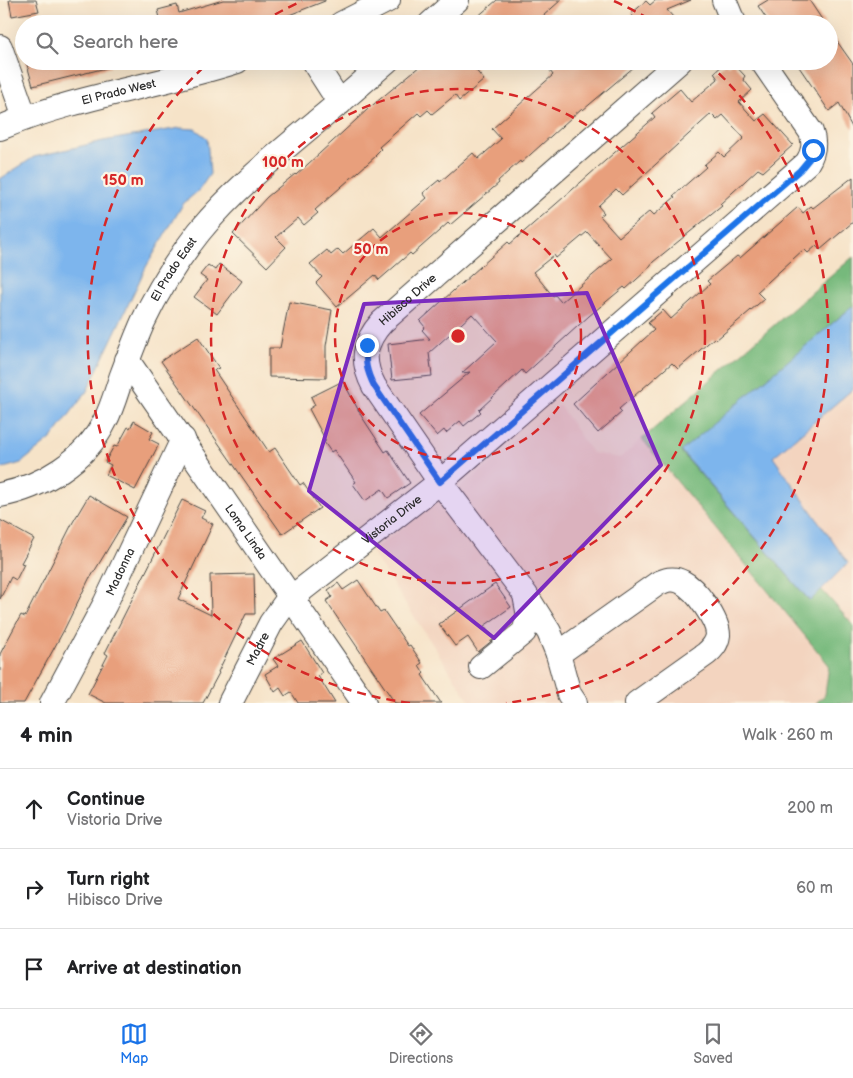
<!DOCTYPE html>
<html lang="en">
<head>
<meta charset="utf-8">
<style>
  body { margin:0; font-family:"Balsamiq Sans",sans-serif; background:#f2f2f2; color:#202124 }
  .stop { position:absolute; width:15px; height:15px; margin:-11px; border:4px solid #1a73e8; border-radius:50%; background:#fff }
  .stop.end { background:#1a73e8; border-color:#fff; box-shadow:0 1px 5px #0008 }
  .list { margin:0; padding:0; list-style:none }
  h2 { display:flex; justify-content:space-between; align-items:center; height:65px; margin:0; padding:0 20px; font-size:21px }
  h2 small { font-size:16px; font-weight:400; color:#757577 }
  .list li { display:grid; grid-template-columns:32px 1fr auto; gap:15px; align-items:center; box-sizing:border-box; height:80px; padding:0 20px; border-top:1px solid #e0e0e0 }
  .list b { display:block; font-size:19px; white-space:nowrap }
  .list p { margin:0; font-size:16px; white-space:nowrap; color:#757577 }
  .list em { font-size:16px; font-style:normal; color:#757577 }
  .icon { flex:none; width:28px; height:28px; fill:none; stroke:currentColor; stroke-width:2; stroke-linecap:round; stroke-linejoin:round }
  .map { position:relative; flex:none; width:853px; height:703px; overflow:hidden }
  .search { position:absolute; background:#fff; box-shadow:0 5px 20px #0002; left:15px; right:15px; top:15px; height:55px; display:flex; align-items:center; gap:12px; box-sizing:border-box; padding:0 18px; border-radius:28px; color:#757577; font-size:19px }
  .sheet { height:305px; background:#fff }
  nav { display:flex; justify-content:space-around; align-items:center; box-sizing:border-box; height:70px; border-top:1px solid #e0e0e0; background:#fff; font-size:14px; color:#757577 }
  nav a { display:grid; justify-items:center; gap:2px }
  nav .on { color:#1a73e8 }
  .map>svg:first-child { display:block }
  .built { fill:#f3d4bf }
  .forest { fill:#76b97c; stroke:#507254 }
  .water { fill:#7db5ed; stroke:#54708c }
  .building { fill:#e89f7c; fill-rule:evenodd }
  .lines { fill:none; stroke-linecap:round; stroke-linejoin:round }
  .minor-casing { stroke:#494743; stroke-width:26 }
  .minor { stroke:#fff; stroke-width:24 }
  .route { stroke:#1a73e8; stroke-width:6 }
  .marked { fill:#7b2cbf; fill-opacity:0.2; stroke:#7b2cbf; stroke-width:4; stroke-linejoin:round }
  .ring { fill:none; stroke:#d62828; stroke-width:2.5; stroke-dasharray:9 6 }
  .labels { text-anchor:middle; stroke-width:4.5; stroke-linejoin:round; paint-order:stroke }
  .street-label { font-size:12px; fill:#2b2b2b; stroke:#fcf5e5 }
  .centre { fill:#d62828; stroke:#fcf5e5; stroke-width:2.5 }
  .ring-label { font-size:15px; text-anchor:middle; font-weight:bold; fill:#d62828; stroke:#fcf5e5; stroke-width:4.5; stroke-linejoin:round; paint-order:stroke }
</style>
</head>
<body>
<div class="map">
<svg width="853" height="703" viewBox="0 0 853 703">
  <rect width="100%" height="100%" fill="#fcf5e5"/>
  <filter id="ink" filterUnits="userSpaceOnUse"><feTurbulence type="fractalNoise" baseFrequency=".02" numOctaves="2"/><feDisplacementMap in="SourceGraphic" scale="10" xChannelSelector="R" yChannelSelector="G"/><feConvolveMatrix kernelMatrix="1 2 1 2 8 2 1 2 1" color-interpolation-filters="sRGB"/></filter>
  <filter id="wash" filterUnits="userSpaceOnUse"><feTurbulence type="fractalNoise" baseFrequency=".0096" numOctaves="4" result="noise"/><feDisplacementMap in="SourceGraphic" scale="20" xChannelSelector="R" yChannelSelector="G"/><feGaussianBlur stdDeviation="1.12" result="paint"/><feColorMatrix in="noise" values="0 0 0 0 0 0 0 0 0 0 0 0 0 0 0 0 0 1.4 0 .05"/><feComposite in="paint" operator="in"/></filter>
  <g filter="url(#wash)">
    <rect width="100%" height="100%" fill="#f6e3c8"/>
    <g class="built">
      <polygon points="853,389 853,625 821,589 848,563 772,457"/>
      <polygon points="559,405 592,453 620,458 642,439 829,665 825,695 816,703 471,703 371,551 474,477"/>
    </g>
    <polygon class="forest" points="853,257 853,306 681,452 809,600 821,589 853,625 853,703 816,703 825,695 829,665 642,439"/>
    <g class="water">
      <polygon points="180,128 195,129 207,138 210,174 199,190 183,204 146,267 87,391 52,438 21,463 0,469 0,179 34,157 103,141"/>
      <polygon points="853,306 853,389 773,457 848,563 810,601 681,451"/>
    </g>
    <g id="blocks">
      <g class="building">
        <polygon points="9,0 36,0 39,11 12,16"/>
        <polygon points="223,0 325,0 325,1 266,24 153,24 153,20 160,18 158,10 177,5 179,13"/>
        <polygon points="497,0 561,0 534,24 469,24"/>
        <polygon points="656,0 691,0 667,10 679,24 639,24 631,14 646,1 650,5"/>
        <polygon points="768,0 809,0 825,24 770,24 758,6"/>
        <polygon points="829,30 853,64 853,129 839,103 829,111 795,61 829,61"/>
        <polygon points="26,61 110,61 110,67 33,86"/>
        <polygon points="426,61 482,61 474,68 484,80 459,101 455,95 432,114 428,110 421,116 418,113 379,147 381,149 375,155 376,156 315,210 318,213 304,225 298,218 276,237 286,247 267,267 233,234 267,197 295,174 296,175 368,109"/>
        <polygon points="561,61 641,61 583,110 582,108 521,163 520,161 498,181 499,183 450,225 448,223 412,255 410,253 379,280 375,275 337,307 316,283 322,277 310,264 327,250 331,255 338,249 343,254 374,228 382,237 427,198 423,193 439,180 440,182 473,153 478,159 501,139 492,129 553,75 550,71"/>
        <path d="M 732,62 L 745,76 L 743,79 L 752,90 L 739,102 L 756,121 L 765,114 L 793,145 L 763,172 L 758,169 L 720,204 L 722,206 L 653,262 L 647,270 L 626,289 L 624,287 L 589,316 L 525,374 L 522,370 L 479,410 L 481,412 L 464,426 L 460,421 L 446,433 L 444,430 L 437,436 L 419,415 L 470,372 L 462,373 L 497,341 L 472,314 L 429,353 L 432,376 L 392,380 L 388,344 L 430,339 L 422,330 L 425,327 L 420,321 L 453,291 L 508,242 L 510,244 L 556,204 L 655,117 L 652,113 L 680,89 L 691,102 L 718,79 L 714,73 L 725,63 L 728,66 ZM 711,114 L 717,120 L 723,115 L 744,138 L 724,157 L 719,152 L 704,165 L 706,167 L 673,196 L 675,197 L 654,215 L 650,211 L 619,237 L 600,216 L 604,213 L 598,206 L 616,189 L 622,195 ZM 587,232 L 612,259 L 561,302 L 555,295 L 553,296 L 533,272 L 554,255 L 556,258 Z"/>
        <polygon points="853,177 853,222 820,250 816,246 808,253 804,249 757,292 764,299 716,340 714,338 678,369 672,363 619,409 622,412 598,433 573,404 654,330 648,323 663,310 671,319 710,284 707,281 737,256 740,258 798,207 803,213 811,206 813,208"/>
        <polygon points="219,264 242,281 217,314 194,297 207,280 200,275 208,265 215,270"/>
        <polygon points="289,302 332,310 326,346 326,378 269,377 269,348 280,348"/>
        <polygon points="198,337 219,368 214,370 269,452 275,448 300,485 303,483 320,508 282,534 161,361"/>
        <polygon points="343,381 362,417 385,452 388,450 410,483 388,498 382,489 365,501 353,484 356,482 334,450 331,452 324,442 326,441 309,409 315,405 311,397"/>
        <polygon points="134,421 153,432 149,439 159,444 135,490 106,475 111,465 105,462 114,446 117,447 128,427 130,428"/>
        <polygon points="89,495 127,517 91,577 90,577 64,630 24,703 0,703 0,654 21,615 25,617 73,522"/>
        <polygon points="182,500 205,511 201,518 213,524 178,599 211,615 210,575 254,574 255,614 246,614 218,672 219,673 203,703 106,703 88,694 108,655 105,653"/>
        <polygon points="0,520 34,539 21,563 24,564 16,580 11,577 0,599"/>
        <polygon points="358,580 380,613 384,611 408,646 410,645 422,663 419,665 424,673 422,675 441,703 395,703 374,672 326,601 332,597 328,590 338,583 343,590"/>
        <polygon points="495,584 511,607 484,626 494,639 478,652 468,637 455,646 439,624"/>
        <polygon points="302,641 322,673 318,676 335,703 298,703 291,692 285,696 280,688 275,692 265,674 278,666 273,659"/>
      </g>
    </g>
  </g>
  <g filter="url(#ink)">
    <use href="#blocks" fill-opacity="0" stroke="#494743" stroke-width="1"/>
    <g class="lines">
      <defs>
        <g id="minor">
          <polyline points="724,0 731,17 735,24"/>
          <polyline points="341,24 388,0"/>
          <polyline points="430,24 457,0"/>
          <polyline points="0,47 25,118"/>
          <polyline points="313,61 340,103"/>
          <path id="s1" d="M 0,128 C 76,96 159,86 237,61"/>
          <path id="s2" d="M 127,360 L 364,703"/>
          <path id="s3" d="M 0,495 C 42,487 86,460 105,421 C 112,408 116,393 121,378 C 128,359 135,340 143,322 C 158,290 177,260 199,232 C 234,189 279,153 321,118 C 343,100 365,80 387,61"/>
          <path d="M 558,654 L 657,584 C 665,580 673,577 682,582 C 696,589 718,620 718,635 C 717,644 712,649 706,654 L 637,703"/>
          <polyline points="481,667 524,632 529,616 525,595"/>
          <path id="s4" d="M 52,703 L 105,604 L 183,439"/>
          <path id="s5" d="M 230,703 L 271,623 L 286,602 L 440,482 L 807,163 C 814,152 815,143 811,132 L 762,61"/>
          <path id="s6" d="M 575,703 L 569,694 L 558,654 L 549,632 L 525,594 L 440,482 L 374,386 C 361,361 363,343 382,322 L 680,61"/>
        </g>
      </defs>
      <use href="#minor" class="minor-casing"/>
      <use href="#minor" class="minor"/>
    </g>
  </g>
  <g class="lines" filter="url(#ink)">
    <path class="route" d="M 367,345 C 364,361 367,372 374,386 L 440,482 L 800,170 L 810,158 L 813,150"/>
  </g>
  <path class="marked" d="M 587,293 L 661,465 L 494,638 L 309,491 L 364,304 Z"/>
  <g class="ring">
    <circle cx="458" cy="336" r="123"/>
    <circle cx="458" cy="336" r="247"/>
    <path d="M410 703A370 370 0 0 1 208 63M262 22A370 370 0 0 1 302 1M614 1A370 370 0 0 1 654 22M708 63A370 370 0 0 1 506 703"/>
  </g>
  <g class="labels">
    <g class="street-label">
      <text dy="4" stroke="none"><textPath href="#s1" startOffset="124">El Prado West</textPath></text>
      <text dy="4" stroke="none"><textPath href="#s3" startOffset="300">El Prado East</textPath></text>
      <text dy="4" stroke="none"><textPath href="#s6" startOffset="482">Hibisco Drive</textPath></text>
      <text dy="4" stroke="none"><textPath href="#s5" startOffset="250">Vistoria Drive</textPath></text>
      <text dy="4" stroke="none"><textPath href="#s2" startOffset="209">Loma Linda</textPath></text>
      <text dy="4" stroke="none"><textPath href="#s4" startOffset="148">Madonna</textPath></text>
      <text dy="4" stroke="none"><textPath href="#s5" startOffset="61">Madre</textPath></text>
    </g>
  </g>
  <circle cx="458" cy="336" r="8" class="centre"/>
  <g class="ring-label">
    <text x="283" y="167">100 m</text>
    <text x="123" y="185">150 m</text>
    <text x="371" y="254">50 m</text>
  </g>
</svg>
<div class="stop" style="left:813px;top:150px"></div>
<div class="stop end" style="left:367px;top:345px"></div>
<div class="search"><svg class="icon" aria-label="search" viewBox="0 0 24 24"><circle cx="10" cy="10" r="6"/><path d="M15 15l6 6"/></svg>Search here</div>
</div>
<section class="sheet">
<h2>4 min<small>Walk · 260 m</small></h2>
<ul class="list">
<li><svg class="icon" aria-label="ahead" viewBox="0 0 24 24"><path d="M12 20V5M6 11l6-6 6 6"/></svg><div><b>Continue</b><p>Vistoria Drive</p></div><em>200 m</em></li>
<li><svg class="icon" aria-label="right" viewBox="0 0 24 24"><path d="M7 20v-9h11M14 6l5 5-5 5"/></svg><div><b>Turn right</b><p>Hibisco Drive</p></div><em>60 m</em></li>
<li><svg class="icon" aria-label="arrive" viewBox="0 0 24 24"><path d="M6 21V4h12l-3 4 3 4H6"/></svg><div><b>Arrive at destination</b></div></li>
</ul>
</section>
<nav>
<a class="on"><svg class="icon" aria-label="map" viewBox="0 0 24 24"><path d="M3 6l6-2 6 2 6-2v14l-6 2-6-2-6 2zM9 4v14M15 6v14"/></svg>Map</a>
<a><svg class="icon" aria-label="directions" viewBox="0 0 24 24"><path d="M12 3l9 9-9 9-9-9zM9 14v-3h6M13 9l2 2-2 2"/></svg>Directions</a>
<a><svg class="icon" aria-label="saved" viewBox="0 0 24 24"><path d="M7 4h10v16l-5-4-5 4z"/></svg>Saved</a>
</nav>
</body>
</html>
